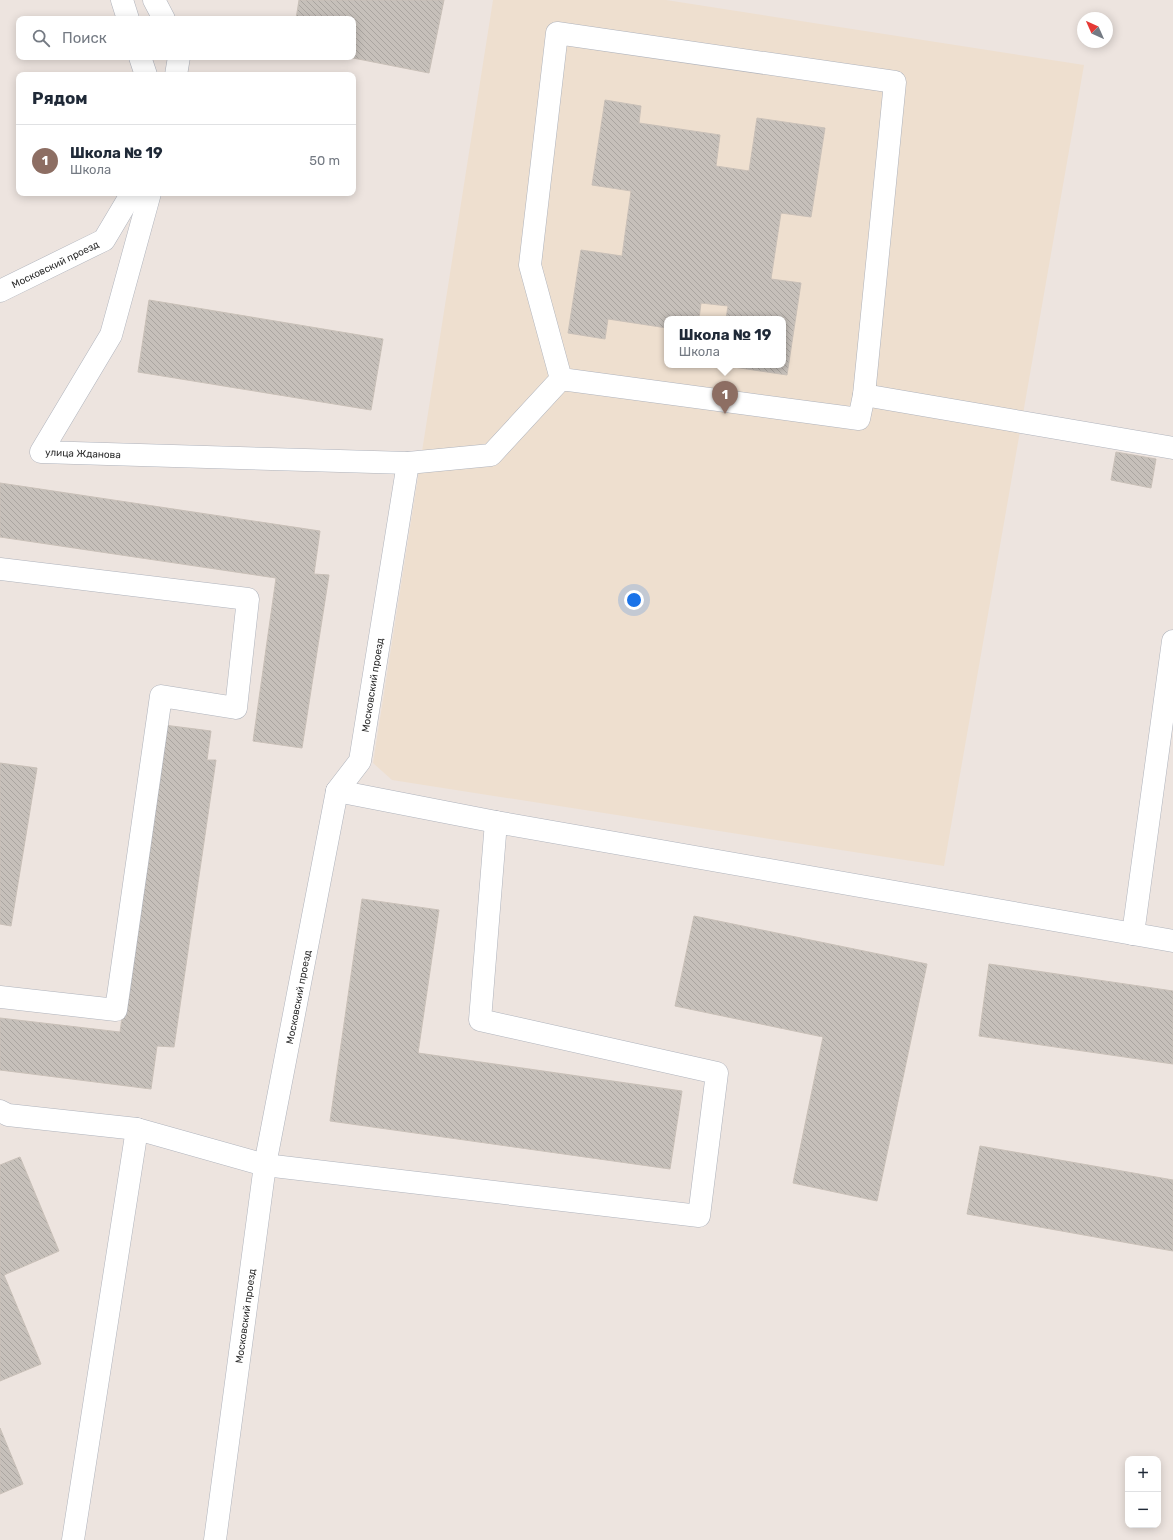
<!DOCTYPE html>
<html lang="ru">
<head>
<meta charset="utf-8">
<style>
  body { margin:0; font-family:Rubik,sans-serif; background:#f6f6f7; color:#1f2937 }
  .controls { position:absolute; right:12px; bottom:12px; display:grid; overflow:hidden; border-radius:8px; box-shadow:0 2px 10px #0003 }
  .controls button { width:36px; height:36px; display:grid; place-items:center; padding:0; border:0; border-bottom:1px solid #e0e1e3; background:#fff; color:#1f2937; font:20px sans-serif }
  .compass { position:absolute; left:1077px; top:12px; width:36px; height:36px; border-radius:50%; background:#fff; box-shadow:0 2px 10px #0003; rotate:315deg }
  .you { position:absolute; left:634px; top:600px; width:14px; height:14px; margin:-10px; border:3px solid #fff; border-radius:50%; background:#1a73e8; box-shadow:0 0 0 6px #1a73e833 }
  .badge { display:grid; place-items:center; width:26px; height:26px; border-radius:50%; background:#1a73e8; color:#fff; font-size:13px; font-weight:700 }
  .pin { position:absolute; translate:-50% -33px; filter:drop-shadow(0 1px 2px #0008) }
  .pin::after { content:''; position:absolute; top:21px; width:14px; height:12px; background:inherit; clip-path:polygon(0 0,100% 0,50% 100%) }
  .popup { position:absolute; left:664px; top:316px; width:122px; height:52px; box-sizing:border-box; display:grid; place-content:center; border-radius:8px; background:#fff; filter:drop-shadow(0 1px 3px #0005); font-size:13px; white-space:nowrap; color:#747a83 }
  .popup b { font-size:15px; color:#1f2937 }
  .popup::after { content:''; position:absolute; left:50%; top:100%; margin-left:-8px; border:8px solid transparent; border-top-color:#fff }
  .list { margin:0; padding:0; list-style:none }
  h2 { display:flex; justify-content:space-between; align-items:center; height:52px; margin:0; padding:0 16px; font-size:17px }
  h2 small { font-size:13px; font-weight:400; color:#747a83 }
  .list li { display:grid; grid-template-columns:26px 1fr auto; gap:12px; align-items:center; box-sizing:border-box; height:72px; padding:0 16px; border-top:1px solid #e0e1e3 }
  .list b { display:block; font-size:15px; white-space:nowrap }
  .list p { margin:0; font-size:13px; white-space:nowrap; color:#747a83 }
  .list em { font-size:13px; font-style:normal; color:#747a83 }
  .icon { flex:none; width:22px; height:22px; fill:none; stroke:currentColor; stroke-width:2; stroke-linecap:round; stroke-linejoin:round }
  .map { position:relative; flex:none; width:1173px; height:1540px; overflow:hidden }
  .search { position:absolute; background:#fff; box-shadow:0 2px 10px #0003; left:16px; top:16px; width:340px; height:44px; display:flex; align-items:center; gap:10px; box-sizing:border-box; padding:0 14px; border-radius:8px; color:#747a83; font-size:15px }
  .panel { position:absolute; background:#fff; box-shadow:0 2px 10px #0003; left:16px; top:72px; width:340px; height:124px; border-radius:8px }
  .map>svg:first-child { display:block }
  .education { fill:#eedfcf; fill-rule:evenodd }
  .building { fill:url(#building-back-hatch); stroke:#c9c0b8 }
  .lines { fill:none; stroke-linecap:round; stroke-linejoin:round }
  .minor-casing { stroke:#afb3bc; stroke-width:23 }
  .minor { stroke:#fff; stroke-width:22 }
  .labels { text-anchor:middle; stroke-width:3; stroke-linejoin:round; paint-order:stroke }
  .street-label { font-size:10px; fill:#2c2c2c; stroke:#fff }
</style>
</head>
<body>
<div class="map">
<svg width="1173" height="1540" viewBox="0 0 1173 1540">
  <defs>
    <pattern id="building-back-hatch" width="6" height="6" patternUnits="userSpaceOnUse"><rect width="6" height="6" fill="#c6c0ba"/><path d="M-1 5l2 2M0 0l6 6M5-1l2 2" fill="none" stroke="#aaa5a0"/></pattern>
  </defs>
  <rect width="100%" height="100%" fill="#ede4df"/>
  <path class="education" d="M 493,0 L 666,0 L 1084,65 L 944,866 L 392,780 L 373,763 ZM 667,319 L 783,319 L 783,365 L 667,365 Z"/>
  <g class="building">
    <polygon points="299,0 444,0 429,73 348,57 353,57 353,19 296,19"/>
    <polygon points="605,100 641,106 639,123 720,135 716,166 749,171 757,118 825,128 811,217 781,213 771,279 801,283 787,375 720,365 783,365 783,319 726,319 728,306 701,303 699,319 667,319 667,328 608,319 605,339 568,333 581,250 622,256 631,191 592,185"/>
    <polygon points="149,300 383,339 371,410 138,372"/>
    <polygon points="1116,452 1156,459 1151,488 1111,480"/>
    <polygon points="0,483 320,531 314,574 329,575 302,748 253,741 276,578 0,537"/>
    <polygon points="164,725 211,731 207,760 216,760 174,1047 157,1046 151,1089 0,1070 0,1018 120,1032"/>
    <polygon points="0,763 37,768 11,926 0,924"/>
    <polygon points="362,899 439,910 418,1053 682,1091 670,1169 330,1121"/>
    <polygon points="694,916 927,964 877,1201 793,1183 823,1037 675,1006"/>
    <polygon points="989,964 1173,991 1173,1064 979,1036"/>
    <polygon points="980,1146 1173,1180 1173,1251 967,1214"/>
    <polygon points="20,1157 59,1251 4,1275 41,1364 0,1381 0,1165"/>
    <polygon points="0,1428 23,1484 0,1494"/>
  </g>
  <g class="lines">
    <defs>
      <g id="minor">
        <polyline points="122,0 128,19"/>
        <polyline points="154,0 164,19"/>
        <polyline points="140,57 146,75"/>
        <polyline points="176,75 179,57"/>
        <polyline points="150,193 111,335 41,452 408,463 491,455 561,379 859,419 864,395 895,82 557,33 530,265 561,379"/>
        <polyline points="0,291 104,240 132,193"/>
        <polyline points="864,395 1173,448"/>
        <polyline points="0,569 248,599 236,708 161,696 116,1010 0,997"/>
        <polyline points="337,791 496,822 1173,941"/>
        <polyline points="1133,934 1173,641"/>
        <polyline points="0,1111 8,1115 137,1129 265,1165 699,1216 717,1073 480,1020 496,822"/>
        <polyline points="73,1540 137,1129"/>
        <polyline points="215,1540 265,1165 337,791 360,761 408,463"/>
      </g>
    </defs>
    <use href="#minor" class="minor-casing"/>
    <use href="#minor" class="minor"/>
  </g>
  <g class="labels">
    <g class="street-label">
      <text transform="translate(55 264) rotate(-26)" y="4">Московский проезд</text>
      <text transform="translate(83 453) rotate(2)" y="4">улица Жданова</text>
      <text transform="translate(372 685) rotate(-81)" y="4">Московский проезд</text>
      <text transform="translate(298 997) rotate(-79)" y="4">Московский проезд</text>
      <text transform="translate(245 1316) rotate(-82)" y="4">Московский проезд</text>
    </g>
  </g>
</svg>
<div class="controls">
<button>+</button>
<button>−</button>
</div>
<svg class="compass" viewBox="-18 -18 36 36"><path d="M0-13l5 13h-10z" fill="#e53935"/><path d="M0 13l5-13h-10z" fill="#747a83"/></svg>
<div class="you"></div>
<div class="pin badge" style="left:725px;top:414px;background:#8d6e63">1</div>
<div class="popup"><b>Школа № 19</b>Школа</div>
<div class="search"><svg class="icon" aria-label="search" viewBox="0 0 24 24"><circle cx="10" cy="10" r="6"/><path d="M15 15l6 6"/></svg>Поиск</div>
<section class="panel">
<h2>Рядом<small></small></h2>
<ul class="list">
<li><span class="badge" style="background:#8d6e63">1</span><div><b>Школа № 19</b><p>Школа</p></div><em>50 m</em></li>
</ul>
</section>
</div>
</body>
</html>
